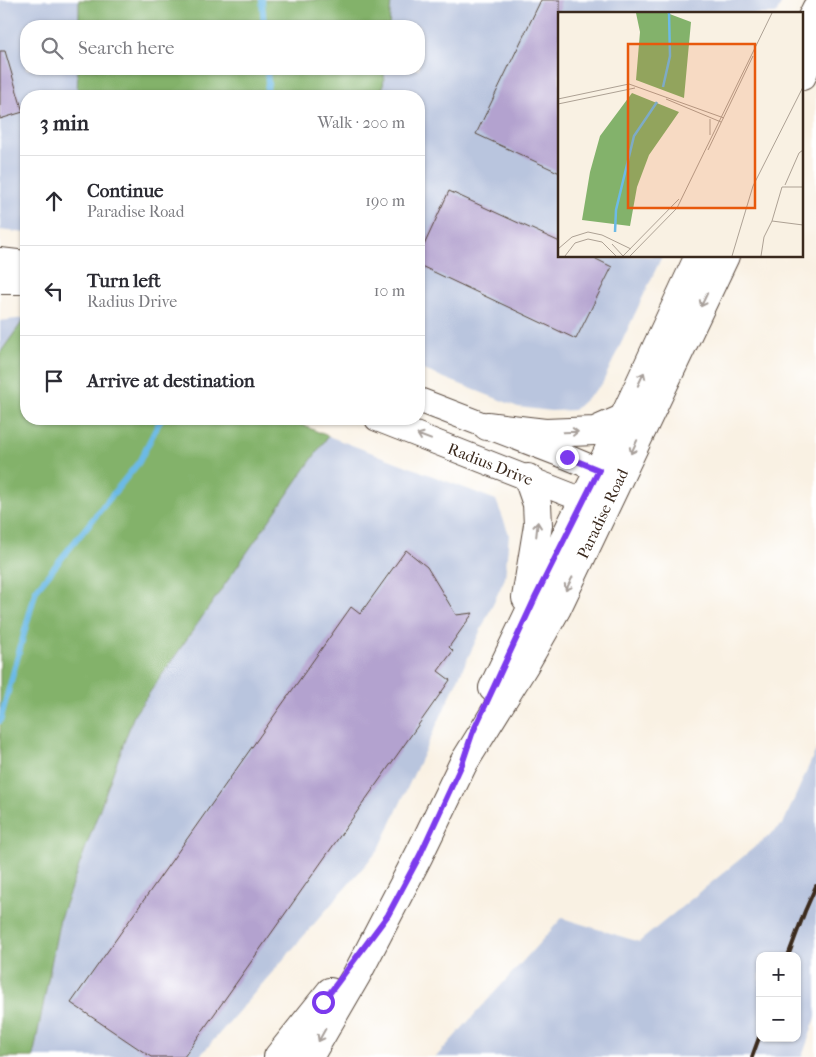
<!DOCTYPE html>
<html lang="en">
<head>
<meta charset="utf-8">
<style>
  body { margin:0; font-family:"IM FELL French Canon",serif; background:#f7f7f7; color:#2b2b33 }
  .controls { position:absolute; right:15px; bottom:15px; display:grid; overflow:hidden; border-radius:10px; box-shadow:0 1px 4px #0004 }
  .controls button { width:45px; height:45px; display:grid; place-items:center; padding:0; border:0; border-bottom:1px solid #e1e1e2; background:#fff; color:#2b2b33; font:25px sans-serif }
  .stop { position:absolute; width:15px; height:15px; margin:-11px; border:4px solid #7c3aed; border-radius:50%; background:#fff }
  .stop.end { background:#7c3aed; border-color:#fff; box-shadow:0 1px 5px #0008 }
  .list { margin:0; padding:0; list-style:none }
  h2 { display:flex; justify-content:space-between; align-items:center; height:65px; margin:0; padding:0 20px; font-size:21px }
  h2 small { font-size:16px; font-weight:400; color:#7c7c81 }
  .list li { display:grid; grid-template-columns:32px 1fr auto; gap:15px; align-items:center; box-sizing:border-box; height:90px; padding:0 20px; border-top:1px solid #e1e1e2 }
  .list b { display:block; font-size:19px; white-space:nowrap }
  .list p { margin:0; font-size:16px; white-space:nowrap; color:#7c7c81 }
  .list em { font-size:16px; font-style:normal; color:#7c7c81 }
  .icon { flex:none; width:28px; height:28px; fill:none; stroke:currentColor; stroke-width:2; stroke-linecap:round; stroke-linejoin:round }
  .map { position:relative; flex:none; width:816px; height:1057px; overflow:hidden }
  .search { position:absolute; background:#fff; box-shadow:0 1px 4px #0004; left:20px; top:20px; width:405px; height:55px; display:flex; align-items:center; gap:12px; box-sizing:border-box; padding:0 18px; border-radius:20px; color:#7c7c81; font-size:19px }
  .panel { position:absolute; background:#fff; box-shadow:0 1px 4px #0004; left:20px; top:90px; width:405px; height:335px; border-radius:20px }
  .map>svg:first-child { display:block }
  .industrial { fill:#b9c5de; fill-rule:evenodd }
  .forest { fill:#83b26b; stroke:#5f6e44 }
  .lines { fill:none; stroke-linecap:round; stroke-linejoin:round }
  .stream { stroke:#6cbae6; stroke-width:6 }
  .building { fill:#b3a2cf }
  .minor-casing { stroke:#58483c; stroke-width:26 }
  .tertiary-casing { stroke:#58483c; stroke-width:30 }
  .minor { stroke:#fff; stroke-width:24 }
  .tertiary { stroke:#fff; stroke-width:28 }
  .rail { stroke:#3b2a1e; stroke-width:4 }
  .oneway { stroke:#a79f9a }
  .route { stroke:#7c3aed; stroke-width:6 }
  .labels { text-anchor:middle; stroke-width:4; stroke-linejoin:round; paint-order:stroke }
  .street-label { font-size:16px; fill:#3b2a1e; stroke:#fff }
  .inset-river { fill:none; stroke:#6cbae6; stroke-width:2.5 }
  .inset-road { fill:none; stroke:#ada194; stroke-width:1 }
  .view { fill:#e8590c; fill-opacity:0.15; stroke:#e8590c; stroke-width:2.5 }
  .inset-edge { fill:none; stroke:#3b2a1e; stroke-width:2.5 }
</style>
</head>
<body>
<div class="map">
<svg width="816" height="1057" viewBox="0 0 816 1057">
  <rect width="100%" height="100%" fill="#fff"/>
  <filter id="ink" filterUnits="userSpaceOnUse"><feTurbulence type="fractalNoise" baseFrequency=".02" numOctaves="2"/><feDisplacementMap in="SourceGraphic" scale="10" xChannelSelector="R" yChannelSelector="G"/><feConvolveMatrix kernelMatrix="1 2 1 2 8 2 1 2 1" color-interpolation-filters="sRGB"/></filter>
  <filter id="wash" filterUnits="userSpaceOnUse"><feTurbulence type="fractalNoise" baseFrequency=".0096" numOctaves="4" result="noise"/><feDisplacementMap in="SourceGraphic" scale="20" xChannelSelector="R" yChannelSelector="G"/><feGaussianBlur stdDeviation="1.12" result="paint"/><feColorMatrix in="noise" values="0 0 0 0 0 0 0 0 0 0 0 0 0 0 0 0 0 1.4 0 .05"/><feComposite in="paint" operator="in"/></filter>
  <g filter="url(#wash)">
    <rect width="100%" height="100%" fill="#f9f1e3"/>
    <g class="industrial">
      <polygon points="0,0 79,0 79,26 26,26 26,69 78,69 77,96 26,96 26,233 0,230"/>
      <polygon points="391,0 783,0 776,14 560,14 560,256 662,256 602,384 574,410 551,411 518,407 419,368 419,96 382,96 385,69 419,69 419,26 389,26"/>
      <polygon points="25,318 8,343 0,353 0,321"/>
      <polygon points="328,436 496,500 509,534 505,578 379,849 199,1057 33,1057 60,918 134,715"/>
      <path d="M 816,750 L 816,1017 L 802,1057 L 436,1057 L 562,918 L 639,942 L 783,824 ZM 760,956 L 797,956 L 797,1038 L 760,1038 Z"/>
    </g>
    <g class="forest">
      <polygon points="79,0 391,0 389,26 79,26"/>
      <polygon points="78,69 385,69 382,96 77,96"/>
      <polygon points="25,318 26,419 288,419 328,436 134,715 60,918 33,1057 0,1057 0,353"/>
    </g>
    <g class="lines">
      <g class="stream">
        <polyline points="262,0 264,26"/>
        <polyline points="266,96 268,83 267,69"/>
        <polyline points="0,721 36,590 139,462 161,419"/>
      </g>
    </g>
    <g id="blocks">
      <g class="building">
        <polygon points="541,0 560,0 560,173 476,134"/>
        <polygon points="0,51 5,51 23,112 0,119"/>
        <polygon points="449,191 560,242 560,256 590,256 612,267 576,339 419,265 419,256"/>
        <polygon points="406,550 427,567 456,615 473,613 449,647 453,651 438,671 450,680 184,1057 151,1057 71,1003 351,607 360,614"/>
      </g>
    </g>
  </g>
  <g filter="url(#ink)">
    <use href="#blocks" fill-opacity="0" stroke="#58483c" stroke-width="1"/>
    <g class="lines">
      <defs>
        <g id="minor">
          <polyline points="0,260 26,263"/>
          <polyline points="0,282 26,282"/>
          <polyline points="419,400 567,457 617,478"/>
          <path id="s1" d="M 377,419 L 601,507"/>
        </g>
        <g id="tertiary">
          <polyline points="802,38 816,9"/>
          <polyline points="802,76 816,40"/>
          <polyline points="487,426 545,433 595,431 622,419"/>
          <polyline points="526,598 538,525 537,504 528,478"/>
          <polyline points="493,688 573,521 599,471 699,256"/>
          <polyline points="278,1057 330,992"/>
          <path id="s2" d="M 309,1057 L 356,976 L 419,855 L 463,764 L 525,664 L 557,608 L 725,256"/>
        </g>
      </defs>
      <use href="#minor" class="minor-casing"/>
      <use href="#tertiary" class="tertiary-casing"/>
      <use href="#minor" class="minor"/>
      <use href="#tertiary" class="tertiary"/>
      <g class="rail">
        <polyline points="788,956 805,911 816,886"/>
        <polyline points="752,1057 760,1035"/>
      </g>
    </g>
    <defs><path id="oneway-shaft" d="M-6 0H5M1.5-3L5.5 0L1.5 3" fill="none" stroke-width="1.6" stroke-linecap="round" stroke-linejoin="round" transform="scale(1.25)"/></defs>
    <g class="oneway">
      <use href="#oneway-shaft" transform="translate(704 300) rotate(115)"/>
      <use href="#oneway-shaft" transform="translate(641 379) rotate(-65)"/>
      <use href="#oneway-shaft" transform="translate(571 432) rotate(-2)"/>
      <use href="#oneway-shaft" transform="translate(424 437) rotate(-159)"/>
      <use href="#oneway-shaft" transform="translate(634 447) rotate(115)"/>
      <use href="#oneway-shaft" transform="translate(537 529) rotate(-84)"/>
      <use href="#oneway-shaft" transform="translate(569 584) rotate(117)"/>
      <use href="#oneway-shaft" transform="translate(322 1035) rotate(119)"/>
    </g>
  </g>
  <g class="lines" filter="url(#ink)">
    <polyline class="route" points="323,1002 388,915 420,855 462,764 472,734 536,596 599,470 567,457"/>
  </g>
  <g class="labels">
    <g class="street-label">
      <text dy="6" stroke="none"><textPath href="#s1" startOffset="122">Radius Drive</textPath></text>
      <text dy="6" stroke="none"><textPath href="#s2" startOffset="618">Paradise Road</textPath></text>
    </g>
  </g>
  <g transform="translate(558 12)">
    <rect width="245" height="245" fill="#f9f1e3"/>
    <path d="M 78,1 L 109,1 L 133,10 L 126,86 L 78,68 L 82,20 ZM 74,81 L 121,100 L 91,143 L 79,175 L 72,214 L 24,208 L 32,160 L 42,124 Z" fill="#83b26b"/>
    <path class="inset-river" d="M 105,75 L 112,44 L 111,1M 57,220 L 58,198 L 76,124 L 99,90"/>
    <path class="inset-road" d="M 0,87 L 71,72 L 166,106M 108,87 L 163,110M 0,92 L 77,76M 152,123 L 152,107M 150,138 L 195,44M 227,173 L 241,141 L 245,138M 214,209 L 224,175 L 245,175M 54,232 L 65,244M 0,237 L 14,225 L 30,220 L 44,223 L 73,237M 7,244 L 17,231 L 30,227 L 44,230 L 58,244M 65,244 L 121,187M 72,244 L 119,196 L 214,1M 174,244 L 195,174 L 245,75M 203,244 L 206,225 L 214,209 L 245,213"/>
    <path class="view" d="M 70,32 L 197,32 L 197,196 L 70,196 Z"/>
    <rect width="245" height="245" class="inset-edge"/>
  </g>
</svg>
<div class="controls">
<button>+</button>
<button>−</button>
</div>
<div class="stop" style="left:323px;top:1002px"></div>
<div class="stop end" style="left:567px;top:457px"></div>
<div class="search"><svg class="icon" aria-label="search" viewBox="0 0 24 24"><circle cx="10" cy="10" r="6"/><path d="M15 15l6 6"/></svg>Search here</div>
<section class="panel">
<h2>3 min<small>Walk · 200 m</small></h2>
<ul class="list">
<li><svg class="icon" aria-label="ahead" viewBox="0 0 24 24"><path d="M12 20V5M6 11l6-6 6 6"/></svg><div><b>Continue</b><p>Paradise Road</p></div><em>190 m</em></li>
<li><svg class="icon" aria-label="left" viewBox="0 0 24 24"><path d="M17 20v-9H6M10 6l-5 5 5 5"/></svg><div><b>Turn left</b><p>Radius Drive</p></div><em>10 m</em></li>
<li><svg class="icon" aria-label="arrive" viewBox="0 0 24 24"><path d="M6 21V4h12l-3 4 3 4H6"/></svg><div><b>Arrive at destination</b></div></li>
</ul>
</section>
</div>
</body>
</html>
